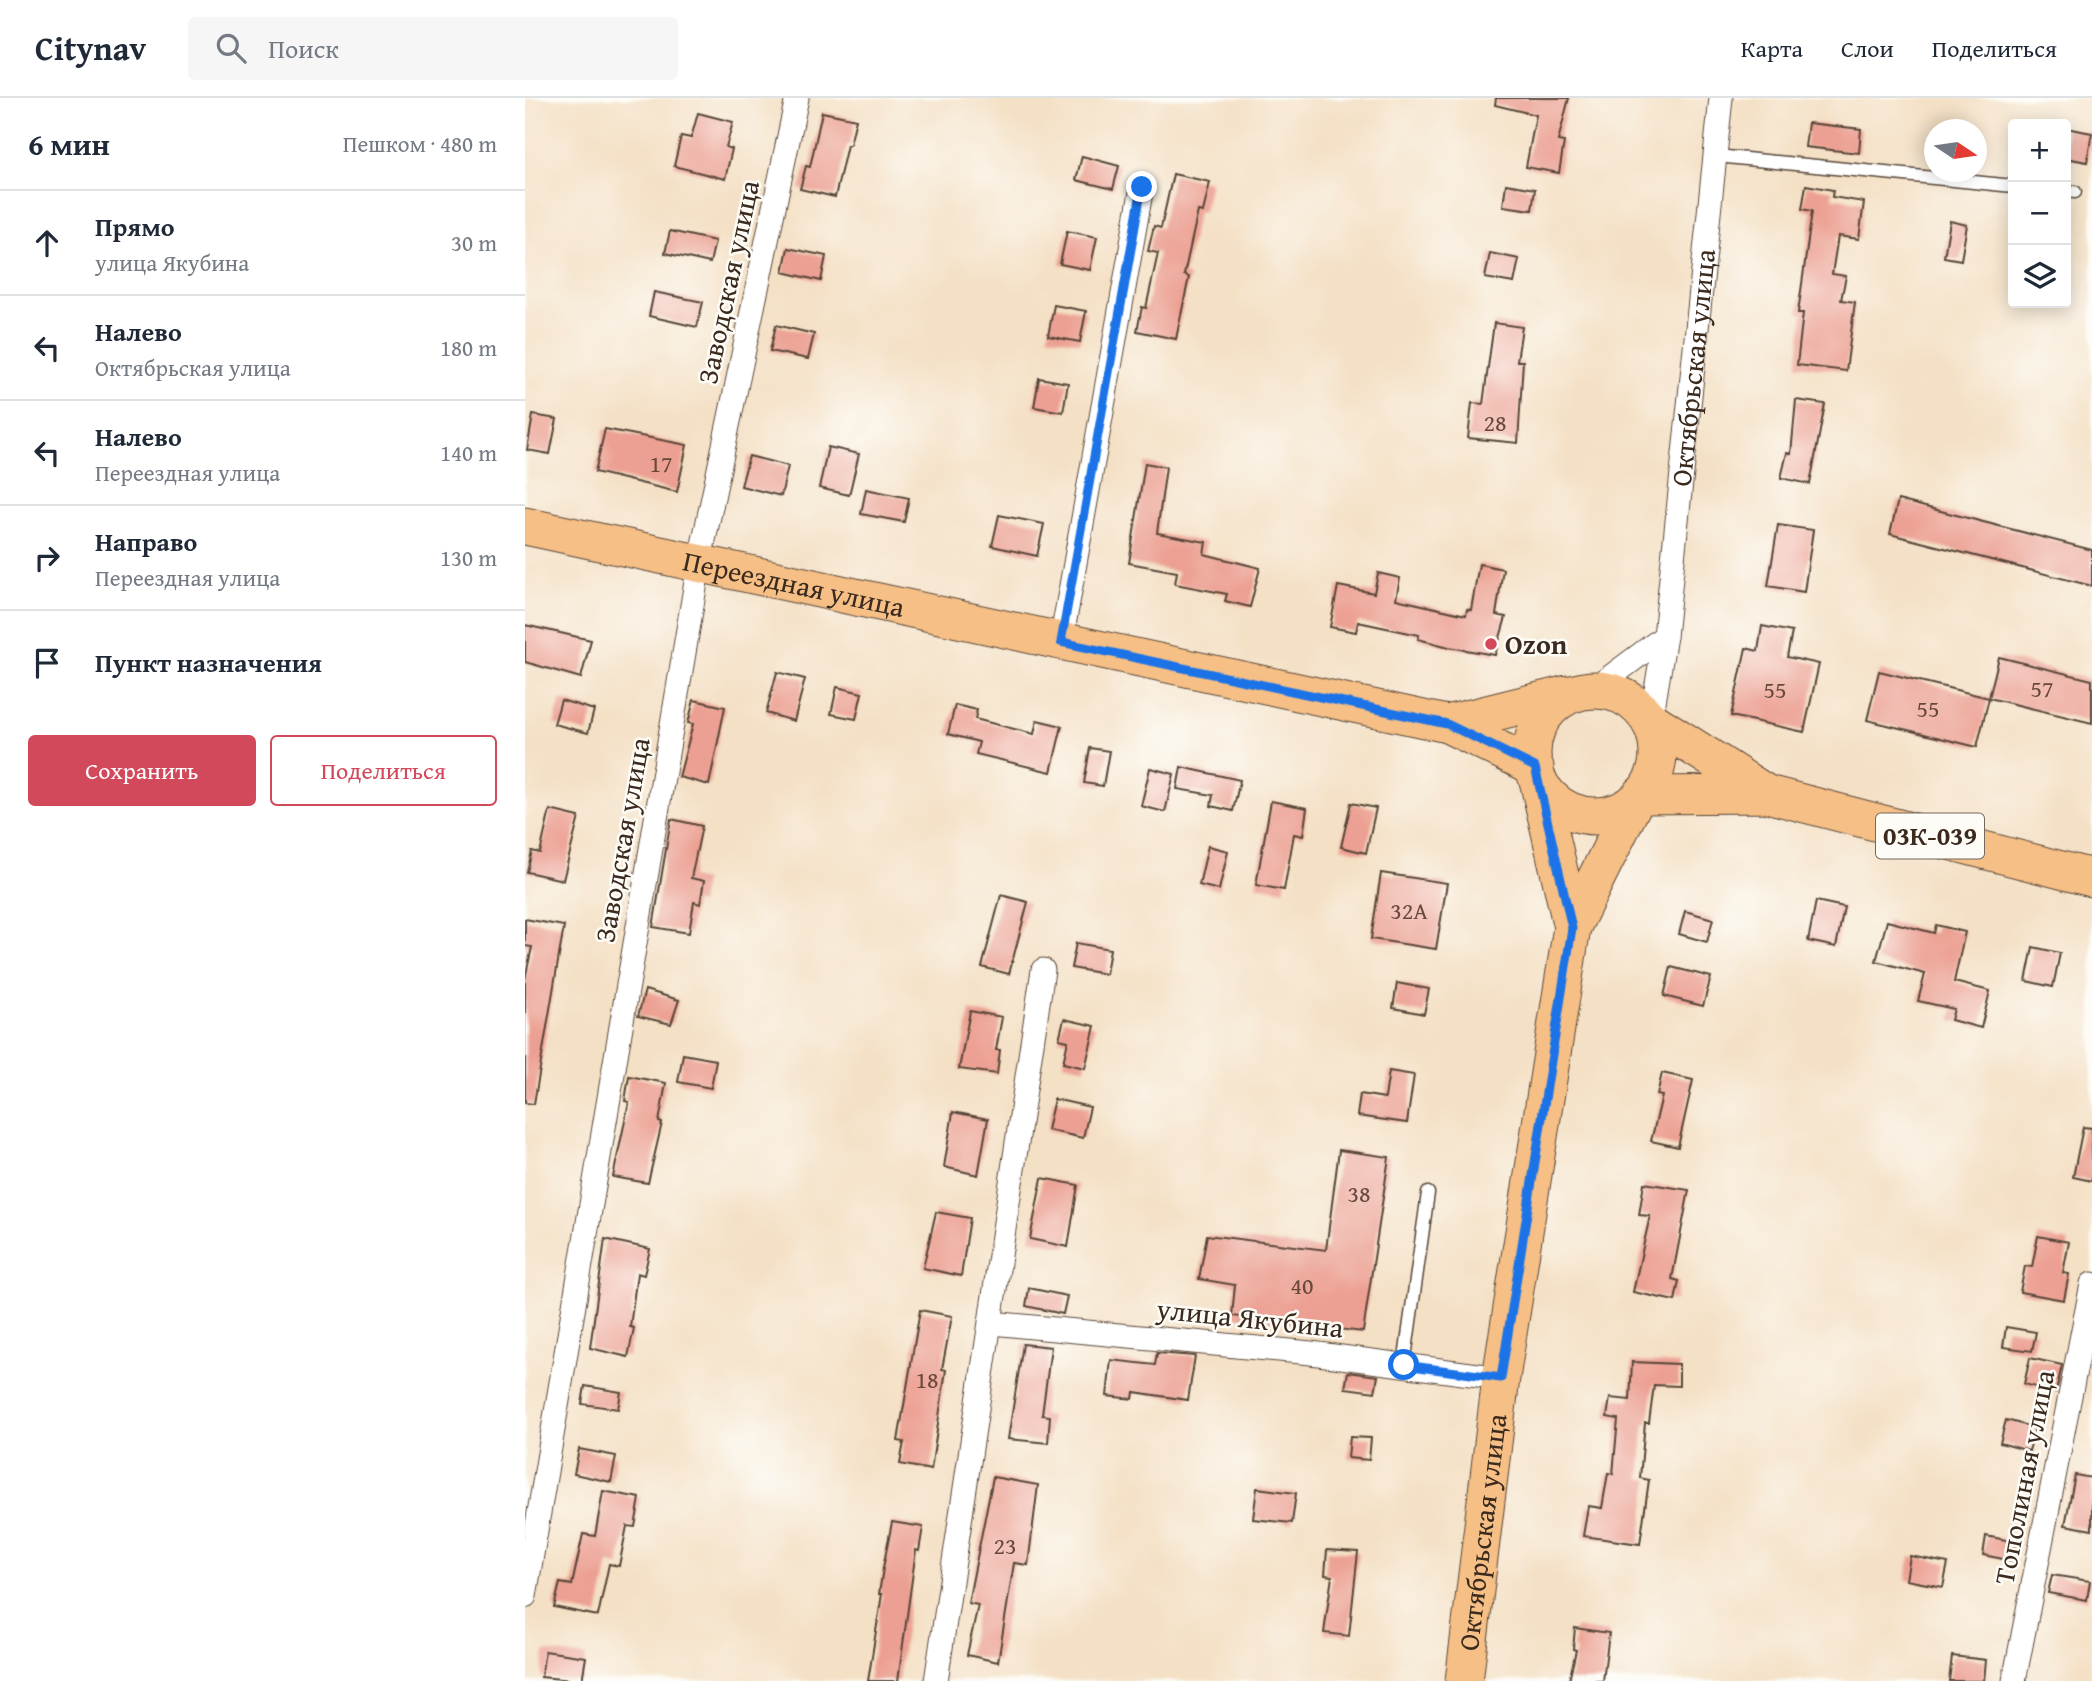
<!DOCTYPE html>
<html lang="ru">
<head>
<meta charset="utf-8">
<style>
  body { margin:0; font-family:"Gentium Book Plus",serif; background:#f6f6f7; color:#1f2937 }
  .controls { position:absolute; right:21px; top:21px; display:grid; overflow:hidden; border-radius:7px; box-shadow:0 4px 18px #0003 }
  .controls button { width:63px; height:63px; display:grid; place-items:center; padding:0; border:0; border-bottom:2px solid #e0e1e3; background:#fff; color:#1f2937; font:35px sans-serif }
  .compass { position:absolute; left:1399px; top:21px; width:63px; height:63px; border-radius:50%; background:#fff; box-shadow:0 4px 18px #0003; rotate:103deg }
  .stop { position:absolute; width:21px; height:21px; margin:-16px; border:5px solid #1a73e8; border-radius:50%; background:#fff }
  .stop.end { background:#1a73e8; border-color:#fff; box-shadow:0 2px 7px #0008 }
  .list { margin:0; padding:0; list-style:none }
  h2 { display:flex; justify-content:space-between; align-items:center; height:91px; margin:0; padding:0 28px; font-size:30px }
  h2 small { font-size:23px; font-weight:400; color:#747a83 }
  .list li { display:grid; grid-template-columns:46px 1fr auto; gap:21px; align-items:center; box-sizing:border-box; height:105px; padding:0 28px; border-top:2px solid #e0e1e3 }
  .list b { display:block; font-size:26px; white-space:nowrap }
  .list p { margin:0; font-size:23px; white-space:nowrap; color:#747a83 }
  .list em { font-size:23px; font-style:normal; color:#747a83 }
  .actions { display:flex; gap:14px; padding:21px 28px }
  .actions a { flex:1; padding:16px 0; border:2px solid #d1495b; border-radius:7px; text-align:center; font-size:24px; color:#d1495b }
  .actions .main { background:#d1495b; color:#fff }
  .icon { flex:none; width:38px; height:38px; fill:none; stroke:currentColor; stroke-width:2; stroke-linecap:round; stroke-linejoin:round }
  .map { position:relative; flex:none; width:1567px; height:1583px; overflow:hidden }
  header { display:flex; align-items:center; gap:42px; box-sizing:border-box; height:98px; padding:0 35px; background:#fff; border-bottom:2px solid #e0e1e3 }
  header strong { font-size:33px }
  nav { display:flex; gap:38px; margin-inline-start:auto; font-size:24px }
  .search { width:490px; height:63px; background:#f6f6f7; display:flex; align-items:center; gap:18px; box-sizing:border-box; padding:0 24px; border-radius:7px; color:#747a83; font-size:26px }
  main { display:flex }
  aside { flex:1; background:#fff }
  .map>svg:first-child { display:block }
  .building { fill:#eca093 }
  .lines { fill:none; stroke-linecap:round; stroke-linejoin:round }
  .lane-casing { stroke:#574537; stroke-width:15 }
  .street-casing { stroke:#574537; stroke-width:25 }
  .primary-casing { stroke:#574537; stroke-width:39 }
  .lane { stroke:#fff; stroke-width:12 }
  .street { stroke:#fff; stroke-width:23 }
  .primary { stroke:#f5bf86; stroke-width:37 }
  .route { stroke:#1a73e8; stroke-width:9 }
  .poi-dot { fill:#d1495b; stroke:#fdfcf7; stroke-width:2.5 }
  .labels { text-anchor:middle; stroke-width:5; stroke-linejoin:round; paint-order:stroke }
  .number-label { font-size:24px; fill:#67483b }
  .shield { fill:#fdfcf7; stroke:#75695f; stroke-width:2 }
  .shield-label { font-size:26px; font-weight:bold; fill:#3b2a1e }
  .street-label { font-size:28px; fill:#3b2a1e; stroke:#fdfcf7 }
  .poi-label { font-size:28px; font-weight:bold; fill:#3b2a1e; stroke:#fdfcf7; text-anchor:start }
</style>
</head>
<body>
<header>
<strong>Citynav</strong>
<div class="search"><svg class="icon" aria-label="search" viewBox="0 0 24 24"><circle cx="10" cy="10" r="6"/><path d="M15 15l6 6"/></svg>Поиск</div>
<nav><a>Карта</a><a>Слои</a><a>Поделиться</a></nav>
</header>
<main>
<aside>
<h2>6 мин<small>Пешком · 480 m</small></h2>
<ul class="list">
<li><svg class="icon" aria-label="ahead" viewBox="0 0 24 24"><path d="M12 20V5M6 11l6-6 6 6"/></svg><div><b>Прямо</b><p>улица Якубина</p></div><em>30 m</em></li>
<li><svg class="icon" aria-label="left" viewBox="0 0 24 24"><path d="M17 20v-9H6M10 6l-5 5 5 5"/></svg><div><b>Налево</b><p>Октябрьская улица</p></div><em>180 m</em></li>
<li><svg class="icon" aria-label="left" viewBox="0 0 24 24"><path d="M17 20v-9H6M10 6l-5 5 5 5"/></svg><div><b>Налево</b><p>Переездная улица</p></div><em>140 m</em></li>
<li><svg class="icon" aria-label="right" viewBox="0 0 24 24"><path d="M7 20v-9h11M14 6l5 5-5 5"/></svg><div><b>Направо</b><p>Переездная улица</p></div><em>130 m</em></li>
<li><svg class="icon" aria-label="arrive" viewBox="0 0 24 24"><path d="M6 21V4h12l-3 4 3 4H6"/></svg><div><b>Пункт назначения</b></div></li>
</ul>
<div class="actions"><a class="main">Сохранить</a><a>Поделиться</a></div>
</aside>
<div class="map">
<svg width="1567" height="1583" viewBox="0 0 1567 1583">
  <rect width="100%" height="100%" fill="#fdfcf7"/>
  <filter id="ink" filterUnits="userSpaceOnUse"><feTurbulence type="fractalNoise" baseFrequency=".0143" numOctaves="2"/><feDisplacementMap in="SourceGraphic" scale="14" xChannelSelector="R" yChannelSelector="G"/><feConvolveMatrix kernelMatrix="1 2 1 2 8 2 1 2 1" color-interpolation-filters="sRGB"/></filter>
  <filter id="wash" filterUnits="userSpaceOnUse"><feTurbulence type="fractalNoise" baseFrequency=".00686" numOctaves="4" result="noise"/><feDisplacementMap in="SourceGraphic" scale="28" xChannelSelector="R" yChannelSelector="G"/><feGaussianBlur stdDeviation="1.57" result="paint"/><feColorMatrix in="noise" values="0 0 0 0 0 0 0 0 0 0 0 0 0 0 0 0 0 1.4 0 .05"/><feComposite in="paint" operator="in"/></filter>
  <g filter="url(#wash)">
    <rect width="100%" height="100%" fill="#f4e0c5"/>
    <g id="blocks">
      <g class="building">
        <polygon points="971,0 1044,0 1033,43 1039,44 1034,75 1001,69 1011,17 970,7"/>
        <polygon points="297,14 331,21 325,47 322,47 310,99 275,91 281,68 285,69"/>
        <polygon points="173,15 208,24 201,49 207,51 200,81 149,68 156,38 166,40"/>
        <polygon points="1283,25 1336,31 1334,55 1280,49"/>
        <polygon points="1541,30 1567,35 1562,64 1541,60"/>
        <polygon points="557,58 594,68 588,91 551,82"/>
        <polygon points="648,76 685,84 678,114 673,113 659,177 664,179 651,241 612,233 617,209 621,210 633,155 623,153 629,128 636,130"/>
        <polygon points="981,86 1010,91 1007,112 978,108"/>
        <polygon points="1281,87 1308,92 1307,99 1339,104 1334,141 1313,138 1307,176 1321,178 1316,202 1330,204 1321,273 1272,267 1278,215 1273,215 1287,113 1277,111"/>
        <polygon points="1425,123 1442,127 1436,162 1419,159"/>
        <polygon points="145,133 190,143 185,165 140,155"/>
        <polygon points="542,133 572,139 565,172 535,166"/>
        <polygon points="263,150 301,158 296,183 258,174"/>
        <polygon points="965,155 994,161 989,185 960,180"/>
        <polygon points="129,194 178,204 172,229 124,218"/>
        <polygon points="529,207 561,213 555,244 523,238"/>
        <polygon points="969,225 997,229 992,263 998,263 993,345 943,340 947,305 958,306"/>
        <polygon points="251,227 289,236 283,261 245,253"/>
        <polygon points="514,280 543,285 538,314 509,309"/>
        <polygon points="1271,302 1300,306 1285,386 1256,380 1262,355 1266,356"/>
        <polygon points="8,317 32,321 25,356 2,352"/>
        <polygon points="80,331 162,347 152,394 70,374"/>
        <polygon points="303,349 334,356 324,397 294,390"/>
        <polygon points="224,358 263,368 256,398 216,388"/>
        <polygon points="620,365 641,369 632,435 681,444 679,456 735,470 725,509 700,503 702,496 650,486 652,474 604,465"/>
        <polygon points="341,391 384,400 379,424 336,416"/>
        <polygon points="1373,402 1567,452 1567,488 1365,436"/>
        <polygon points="474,417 519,426 512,458 467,448"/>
        <polygon points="1253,427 1288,432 1279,494 1243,488"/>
        <polygon points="954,466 978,471 971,517 981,519 970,557 924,549 893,541 894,537 833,524 831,534 805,529 813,488 849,495 853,475 875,480 871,501 941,517 942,511 946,512"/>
        <polygon points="0,527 66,542 56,580 0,564"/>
        <polygon points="1237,528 1267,534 1262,559 1294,566 1279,634 1206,618 1221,550 1233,553"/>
        <polygon points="1474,559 1567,582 1567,625 1464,600"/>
        <polygon points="1354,573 1464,600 1452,649 1342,622"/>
        <polygon points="252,574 280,581 269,623 241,615"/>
        <polygon points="312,589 337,595 331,621 306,616"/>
        <polygon points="36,602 69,612 63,635 29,626"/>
        <polygon points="169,602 200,609 184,687 154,679 168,626 163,625"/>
        <polygon points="430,607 452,612 450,621 509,636 512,622 537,628 526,674 451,656 454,644 423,636"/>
        <polygon points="565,650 584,653 578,688 559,685"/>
        <polygon points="656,669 715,682 708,713 686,708 688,697 652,691"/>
        <polygon points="625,670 649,676 640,714 616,708"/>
        <polygon points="746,703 782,710 778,738 769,736 759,792 731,787"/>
        <polygon points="826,705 851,710 841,755 816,749"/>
        <polygon points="25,712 54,719 38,782 2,774 7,753 15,755"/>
        <polygon points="146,721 177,728 166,780 179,783 175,806 169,804 164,835 128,829"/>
        <polygon points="683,748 703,753 694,792 674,787"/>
        <polygon points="856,775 922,785 911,851 846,841"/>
        <polygon points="476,797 503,804 484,876 457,869"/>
        <polygon points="1291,803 1319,809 1311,849 1283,843"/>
        <polygon points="1160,813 1188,821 1182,844 1154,836"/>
        <polygon points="0,821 39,828 9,1006 0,1005 0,881 7,849 0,848"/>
        <polygon points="1362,823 1409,835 1411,827 1440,834 1429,884 1465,893 1456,930 1426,922 1429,911 1393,903 1400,876 1351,863"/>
        <polygon points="551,845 585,851 581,876 546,870"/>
        <polygon points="1508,849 1535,855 1528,889 1501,883"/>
        <polygon points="1146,869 1186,879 1178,908 1139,898"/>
        <polygon points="872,885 904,891 899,916 868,910"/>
        <polygon points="120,892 154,902 146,926 113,918"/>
        <polygon points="445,913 477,919 471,952 475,952 472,976 434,971"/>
        <polygon points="539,921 570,928 560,970 538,965 543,943 534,941"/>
        <polygon points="158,956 191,962 186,990 153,984"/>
        <polygon points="864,973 889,977 882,1025 832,1018 835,996 860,1000"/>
        <polygon points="1137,975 1168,982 1153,1049 1126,1043 1137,998 1132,997"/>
        <polygon points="104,978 141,985 134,1024 137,1025 123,1085 88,1079 104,1004 100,1003"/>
        <polygon points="529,1001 565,1009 558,1040 522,1032"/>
        <polygon points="428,1014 463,1021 453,1077 419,1069"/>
        <polygon points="1558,1029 1567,1030 1567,1083 1548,1079"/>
        <polygon points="814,1052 864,1059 838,1234 707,1218 710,1187 674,1181 682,1137 801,1152"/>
        <polygon points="517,1080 553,1087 543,1149 505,1141"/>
        <polygon points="1119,1085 1164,1092 1147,1181 1154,1183 1150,1203 1108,1194 1125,1118 1114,1117"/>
        <polygon points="411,1114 445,1120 436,1178 398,1170"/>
        <polygon points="1513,1138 1544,1144 1538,1175 1544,1176 1539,1202 1495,1194 1500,1168 1507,1169"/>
        <polygon points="80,1141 125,1151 119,1177 112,1175 105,1229 109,1230 103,1259 65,1250"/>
        <polygon points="504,1190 542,1198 538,1216 501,1208"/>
        <polygon points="395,1212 427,1218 417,1271 421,1272 406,1372 375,1366 379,1344 373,1343"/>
        <polygon points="1481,1229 1511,1234 1507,1253 1478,1249"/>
        <polygon points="498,1246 526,1249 517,1317 525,1318 523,1345 483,1341"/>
        <polygon points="632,1255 670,1258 663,1302 609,1294 608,1301 582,1298 586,1262 630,1267"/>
        <polygon points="1505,1260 1537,1267 1531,1294 1499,1286"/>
        <polygon points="1107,1264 1154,1266 1154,1288 1129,1287 1124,1325 1120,1325 1115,1380 1124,1382 1115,1446 1058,1438 1063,1408 1077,1410 1083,1375 1088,1376 1093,1321 1082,1319 1085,1300 1105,1302"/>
        <polygon points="823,1274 853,1278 850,1294 820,1290"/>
        <polygon points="60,1288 96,1294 93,1311 57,1306"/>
        <polygon points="1481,1322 1510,1330 1504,1353 1475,1345"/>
        <polygon points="825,1339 846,1340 844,1362 823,1360"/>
        <polygon points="54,1351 91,1358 86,1384 49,1376"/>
        <polygon points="1550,1377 1567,1380 1567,1432 1540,1427"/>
        <polygon points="468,1379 513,1387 503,1467 489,1465 473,1564 442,1557 453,1507 443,1505"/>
        <polygon points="732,1390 771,1395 767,1425 728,1421"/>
        <polygon points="78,1393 115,1400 110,1429 102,1428 94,1468 84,1466 73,1518 29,1509 35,1485 47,1487 58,1436 70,1438"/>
        <polygon points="367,1424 398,1429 394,1453 391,1452 373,1583 343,1583 357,1496 354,1496 358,1470"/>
        <polygon points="1461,1438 1491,1444 1488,1463 1458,1457"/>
        <polygon points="802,1452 833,1454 824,1538 799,1535 807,1478 800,1477"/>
        <polygon points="1385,1458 1423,1465 1418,1489 1381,1482"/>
        <polygon points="1527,1477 1565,1483 1562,1502 1523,1495"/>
        <polygon points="1050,1530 1084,1535 1078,1583 1044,1583 1051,1552 1048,1551"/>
        <polygon points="20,1553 61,1559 57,1583 16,1579"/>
        <polygon points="1427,1558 1461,1562 1459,1583 1424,1583"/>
      </g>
    </g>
  </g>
  <g filter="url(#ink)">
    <use href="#blocks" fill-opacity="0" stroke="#574537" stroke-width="2"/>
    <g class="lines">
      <defs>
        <g id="lane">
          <polyline points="1192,58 1488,88"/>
          <polyline points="1541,93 1550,94"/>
          <polyline points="879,1267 903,1095"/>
        </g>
        <g id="street">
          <polyline points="536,544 617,89"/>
          <polyline points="1069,591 1140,538"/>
          <path id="s1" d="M 1126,622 L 1140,538 L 1196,0"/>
          <polyline points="466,1225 786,1255 976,1280"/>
          <polyline points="0,1498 174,466 272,0"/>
          <polyline points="411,1583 518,872"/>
          <polyline points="1489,1583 1567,1186"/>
        </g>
        <g id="primary">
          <path id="s2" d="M 0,428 L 922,626 L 1010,669"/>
          <circle cx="1070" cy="655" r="63"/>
          <polyline points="1126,622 1242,696"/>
          <polyline points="922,626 1043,596"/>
          <polyline points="1013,682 1047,829"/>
          <polyline points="1116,697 1242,696 1567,780"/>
          <path id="s3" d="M 939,1583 L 976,1280 L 1047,829 L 1108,706"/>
        </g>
      </defs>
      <use href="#lane" class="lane-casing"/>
      <use href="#street" class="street-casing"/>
      <use href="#primary" class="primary-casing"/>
      <use href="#lane" class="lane"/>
      <use href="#street" class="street"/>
      <use href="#primary" class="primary"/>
    </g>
  </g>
  <g class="lines" filter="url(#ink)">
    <polyline class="route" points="617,89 536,544 922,626 1010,669 1047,830 976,1280 879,1267"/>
  </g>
  <circle class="poi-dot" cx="966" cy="546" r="7"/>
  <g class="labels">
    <g class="number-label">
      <text x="970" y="333">28</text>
      <text x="136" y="374">17</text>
      <text x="1517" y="599">57</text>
      <text x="1250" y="600">55</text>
      <text x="1403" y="619">55</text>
      <text x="884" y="821">32А</text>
      <text x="834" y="1104">38</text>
      <text x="777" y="1196">40</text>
      <text x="402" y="1290">18</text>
      <text x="480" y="1456">23</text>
    </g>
    <rect class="shield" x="1351" y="715.5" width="108" height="45" rx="5"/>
    <g class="shield-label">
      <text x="1405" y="747">03К-039</text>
    </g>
    <g class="street-label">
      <text transform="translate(203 184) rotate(-78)" y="10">Заводская улица</text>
      <text dy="10" stroke="none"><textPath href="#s1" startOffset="355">Октябрьская улица</textPath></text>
      <text dy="10" stroke="none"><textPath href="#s2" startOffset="275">Переездная улица</textPath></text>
      <text transform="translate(97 742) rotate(-80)" y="10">Заводская улица</text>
      <text transform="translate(725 1220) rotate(6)" y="10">улица Якубина</text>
      <text transform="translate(1499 1379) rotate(-79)" y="10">Тополиная улица</text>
      <text dy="10" stroke="none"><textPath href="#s3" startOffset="150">Октябрьская улица</textPath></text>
    </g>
    <g class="poi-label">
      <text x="980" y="556">Ozon</text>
    </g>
  </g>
</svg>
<div class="controls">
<button>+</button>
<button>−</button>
<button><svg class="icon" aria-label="layers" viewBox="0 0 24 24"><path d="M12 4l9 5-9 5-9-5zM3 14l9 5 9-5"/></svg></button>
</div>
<svg class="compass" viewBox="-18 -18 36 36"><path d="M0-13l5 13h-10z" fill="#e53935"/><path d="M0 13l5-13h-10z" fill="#747a83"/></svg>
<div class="stop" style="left:879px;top:1267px"></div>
<div class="stop end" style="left:617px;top:89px"></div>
</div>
</main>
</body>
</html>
